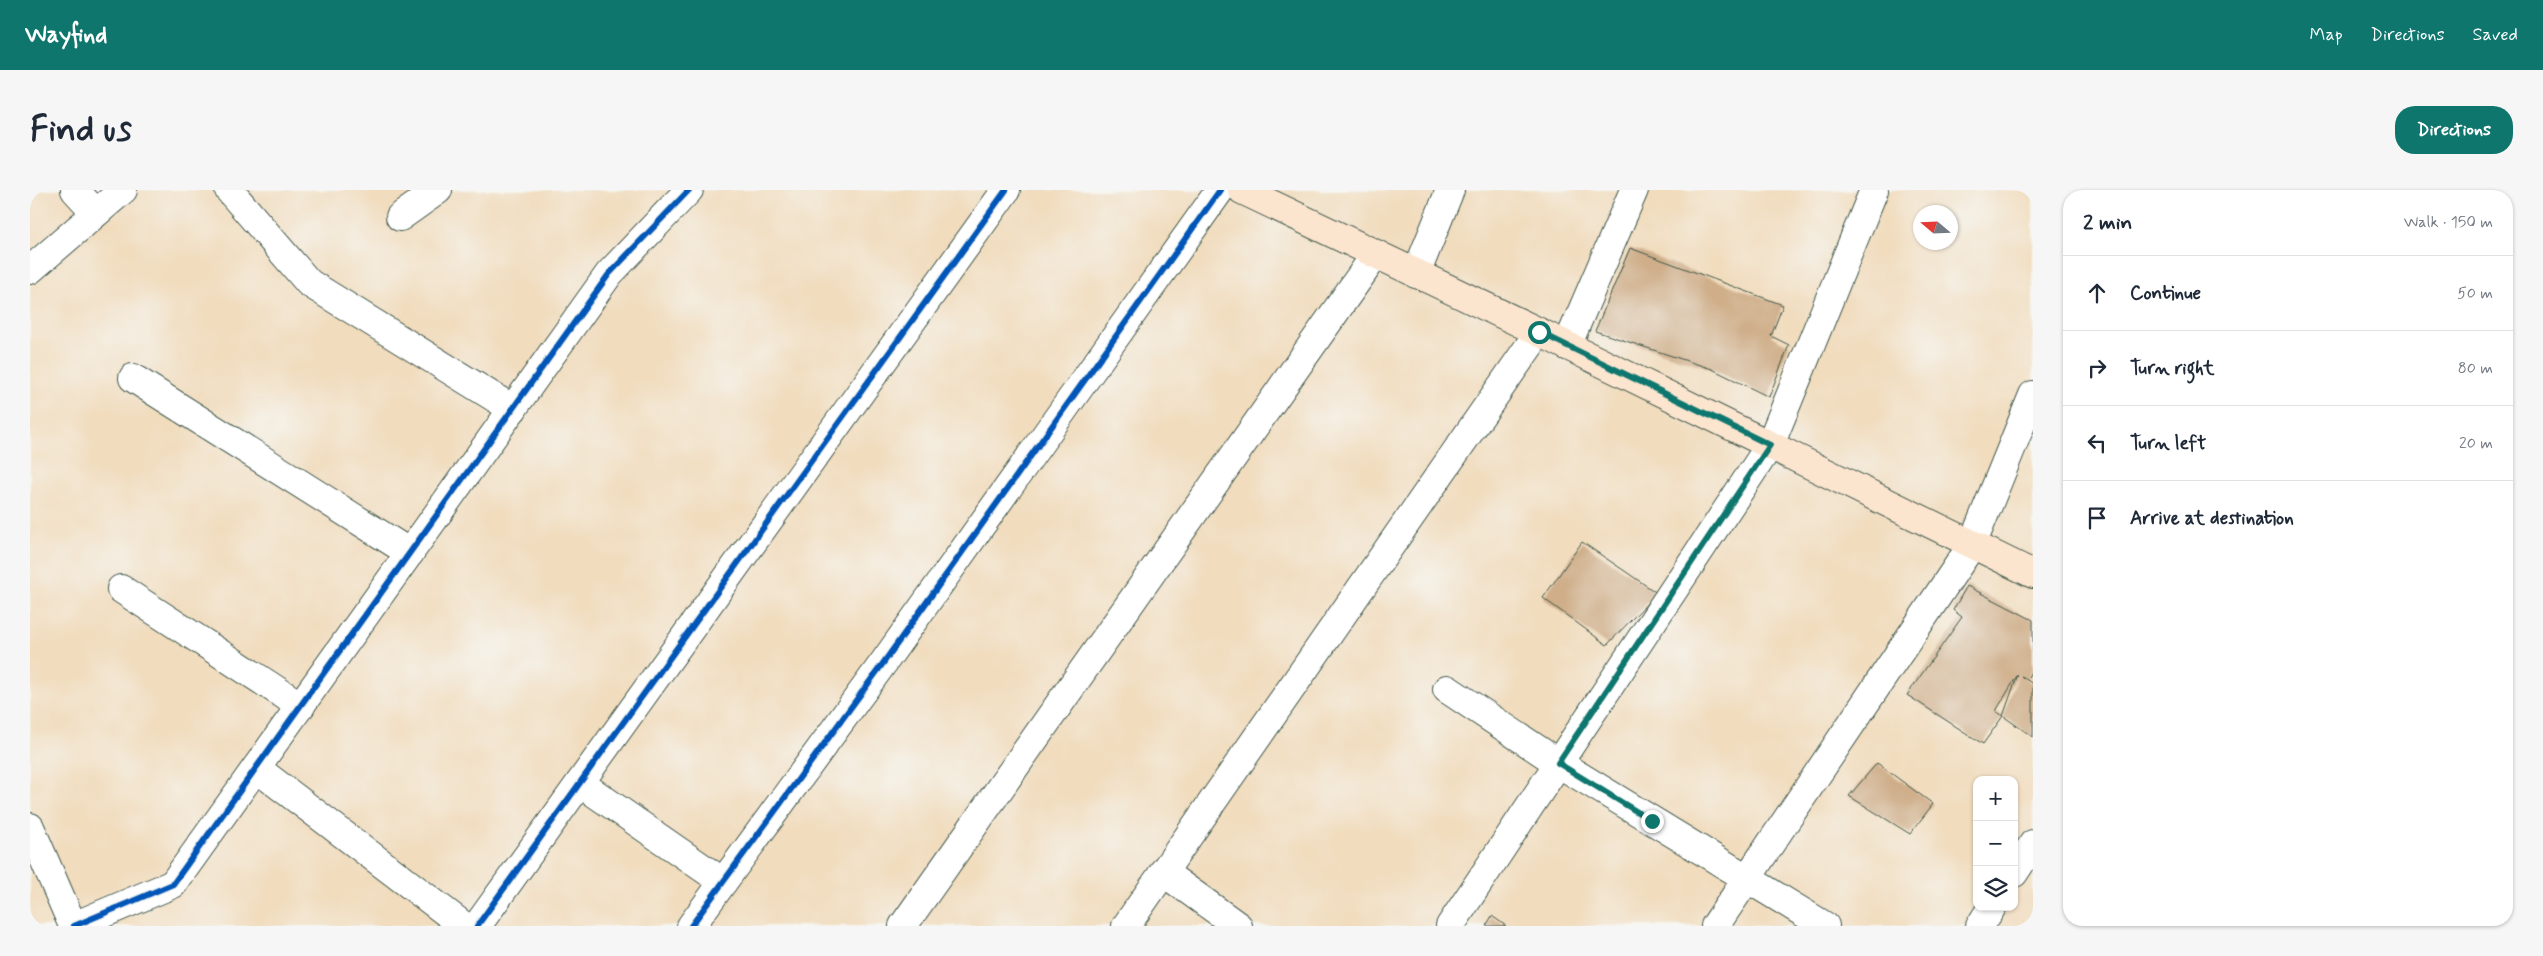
<!DOCTYPE html>
<html lang="en">
<head>
<meta charset="utf-8">
<style>
  body { margin:0; font-family:Mynerve,sans-serif; background:#f6f6f7; color:#1f2937 }
  .controls { position:absolute; right:15px; bottom:15px; display:grid; overflow:hidden; border-radius:10px; box-shadow:0 1px 4px #0004 }
  .controls button { width:45px; height:45px; display:grid; place-items:center; padding:0; border:0; border-bottom:1px solid #e0e1e3; background:#fff; color:#1f2937; font:25px sans-serif }
  .compass { position:absolute; left:1883px; top:15px; width:45px; height:45px; border-radius:50%; background:#fff; box-shadow:0 1px 4px #0004; rotate:289deg }
  .stop { position:absolute; width:15px; height:15px; margin:-11px; border:4px solid #0f766e; border-radius:50%; background:#fff }
  .stop.end { background:#0f766e; border-color:#fff; box-shadow:0 1px 5px #0008 }
  .list { margin:0; padding:0; list-style:none }
  h2 { display:flex; justify-content:space-between; align-items:center; height:65px; margin:0; padding:0 20px; font-size:21px }
  h2 small { font-size:16px; font-weight:400; color:#747a83 }
  .list li { display:grid; grid-template-columns:32px 1fr auto; gap:15px; align-items:center; box-sizing:border-box; height:75px; padding:0 20px; border-top:1px solid #e0e1e3 }
  .list b { display:block; font-size:19px; white-space:nowrap }
  .list em { font-size:16px; font-style:normal; color:#747a83 }
  .icon { flex:none; width:28px; height:28px; fill:none; stroke:currentColor; stroke-width:2; stroke-linecap:round; stroke-linejoin:round }
  .map { position:relative; flex:none; width:2003px; height:736px; overflow:hidden; border-radius:20px }
  header { display:flex; align-items:center; gap:30px; box-sizing:border-box; height:70px; padding:0 25px; background:#0f766e; color:#fff }
  header strong { font-size:24px }
  nav { display:flex; gap:28px; margin-inline-start:auto; font-size:18px }
  .intro { display:flex; align-items:center; justify-content:space-between; box-sizing:border-box; height:120px; padding:0 30px }
  h1 { margin:0; font-size:35px }
  .button { padding:12px 22px; border-radius:20px; background:#0f766e; color:#fff; font-size:18px; font-weight:700 }
  main { display:flex; gap:30px; padding:0 30px }
  aside { flex:1; background:#fff; border-radius:20px; box-shadow:0 1px 4px #0004 }
  .map>svg:first-child { display:block }
  .building { fill:#cfae89 }
  .lines { fill:none; stroke-linecap:round; stroke-linejoin:round }
  .street-casing { stroke:#3e5549; stroke-width:30 }
  .secondary-casing { stroke:#3e5549; stroke-width:30 }
  .street { stroke:#fff; stroke-width:28 }
  .secondary { stroke:#fce5cf; stroke-width:28 }
  .cycleway-casing { stroke:#f6f6f2; stroke-width:9 }
  .cycleway { stroke:#0057b8; stroke-width:6 }
  .route { stroke:#0f766e; stroke-width:6 }
</style>
</head>
<body>
<header>
<strong>Wayfind</strong>
<nav><a>Map</a><a>Directions</a><a>Saved</a></nav>
</header>
<div class="intro"><h1>Find us</h1><a class="button">Directions</a></div>
<main>
<div class="map">
<svg width="2003" height="736" viewBox="0 0 2003 736">
  <rect width="100%" height="100%" fill="#f6f6f2"/>
  <filter id="ink" filterUnits="userSpaceOnUse"><feTurbulence type="fractalNoise" baseFrequency=".02" numOctaves="2"/><feDisplacementMap in="SourceGraphic" scale="10" xChannelSelector="R" yChannelSelector="G"/><feConvolveMatrix kernelMatrix="1 2 1 2 8 2 1 2 1" color-interpolation-filters="sRGB"/></filter>
  <filter id="wash" filterUnits="userSpaceOnUse"><feTurbulence type="fractalNoise" baseFrequency=".0096" numOctaves="4" result="noise"/><feDisplacementMap in="SourceGraphic" scale="20" xChannelSelector="R" yChannelSelector="G"/><feGaussianBlur stdDeviation="1.12" result="paint"/><feColorMatrix in="noise" values="0 0 0 0 0 0 0 0 0 0 0 0 0 0 0 0 0 1.4 0 .05"/><feComposite in="paint" operator="in"/></filter>
  <g filter="url(#wash)">
    <rect width="100%" height="100%" fill="#f1dcbd"/>
    <g id="blocks">
      <g class="building">
        <polygon points="1600,58 1753,115 1741,146 1759,155 1739,207 1682,179 1565,141"/>
        <polygon points="1552,352 1627,403 1577,455 1513,408"/>
        <polygon points="1937,396 2003,430 2003,478 1997,489 1991,486 2003,494 2003,547 1973,526 1988,484 1966,521 1973,526 1953,554 1877,505 1932,427 1923,420"/>
        <polygon points="1847,573 1903,614 1880,644 1819,606"/>
        <polygon points="1462,726 1476,736 1456,736"/>
      </g>
    </g>
  </g>
  <g filter="url(#ink)">
    <use href="#blocks" fill-opacity="0" stroke="#3e5549" stroke-width="1"/>
    <g class="lines">
      <defs>
        <g id="street">
          <polyline points="45,0 66,23"/>
          <polyline points="199,0 279,93 483,219"/>
          <polyline points="370,27 408,0"/>
          <polyline points="0,80 93,0"/>
          <polyline points="1386,84 1420,0"/>
          <polyline points="1537,156 1604,0"/>
          <polyline points="103,188 380,363"/>
          <polyline points="91,399 271,516"/>
          <polyline points="1417,499 1528,573 1795,736"/>
          <polyline points="226,578 434,736"/>
          <polyline points="550,593 693,692"/>
          <polyline points="0,637 43,736"/>
          <polyline points="1133,682 1208,736"/>
          <polyline points="1984,683 2003,654"/>
          <polyline points="44,736 143,694 579,84 659,0"/>
          <polyline points="447,736 976,0"/>
          <polyline points="661,736 854,472 1190,0"/>
          <polyline points="873,736 1346,64"/>
          <polyline points="1096,736 1509,142"/>
          <polyline points="1420,736 1740,255 1844,0"/>
          <polyline points="1685,736 1942,355 2003,205"/>
          <polyline points="1950,736 1962,717"/>
        </g>
        <polyline id="secondary" points="1212,0 1509,142 2003,384"/>
      </defs>
      <use href="#street" class="street-casing"/>
      <use href="#secondary" class="secondary-casing"/>
      <use href="#street" class="street"/>
      <use href="#secondary" class="secondary"/>
      <defs>
        <g id="cycleway">
          <polyline points="44,736 143,694 579,84 659,0"/>
          <polyline points="447,736 976,0"/>
          <polyline points="661,736 854,472 1190,0"/>
        </g>
      </defs>
      <use href="#cycleway" class="cycleway-casing"/>
      <use href="#cycleway" class="cycleway"/>
    </g>
  </g>
  <g class="lines" filter="url(#ink)">
    <polyline class="route" points="1509,142 1740,255 1528,573 1622,631"/>
  </g>
</svg>
<div class="controls">
<button>+</button>
<button>−</button>
<button><svg class="icon" aria-label="layers" viewBox="0 0 24 24"><path d="M12 4l9 5-9 5-9-5zM3 14l9 5 9-5"/></svg></button>
</div>
<svg class="compass" viewBox="-18 -18 36 36"><path d="M0-13l5 13h-10z" fill="#e53935"/><path d="M0 13l5-13h-10z" fill="#747a83"/></svg>
<div class="stop" style="left:1509px;top:142px"></div>
<div class="stop end" style="left:1622px;top:631px"></div>
</div>
<aside>
<h2>2 min<small>Walk · 150 m</small></h2>
<ul class="list">
<li><svg class="icon" aria-label="ahead" viewBox="0 0 24 24"><path d="M12 20V5M6 11l6-6 6 6"/></svg><div><b>Continue</b></div><em>50 m</em></li>
<li><svg class="icon" aria-label="right" viewBox="0 0 24 24"><path d="M7 20v-9h11M14 6l5 5-5 5"/></svg><div><b>Turn right</b></div><em>80 m</em></li>
<li><svg class="icon" aria-label="left" viewBox="0 0 24 24"><path d="M17 20v-9H6M10 6l-5 5 5 5"/></svg><div><b>Turn left</b></div><em>20 m</em></li>
<li><svg class="icon" aria-label="arrive" viewBox="0 0 24 24"><path d="M6 21V4h12l-3 4 3 4H6"/></svg><div><b>Arrive at destination</b></div></li>
</ul>
</aside>
</main>
</body>
</html>
